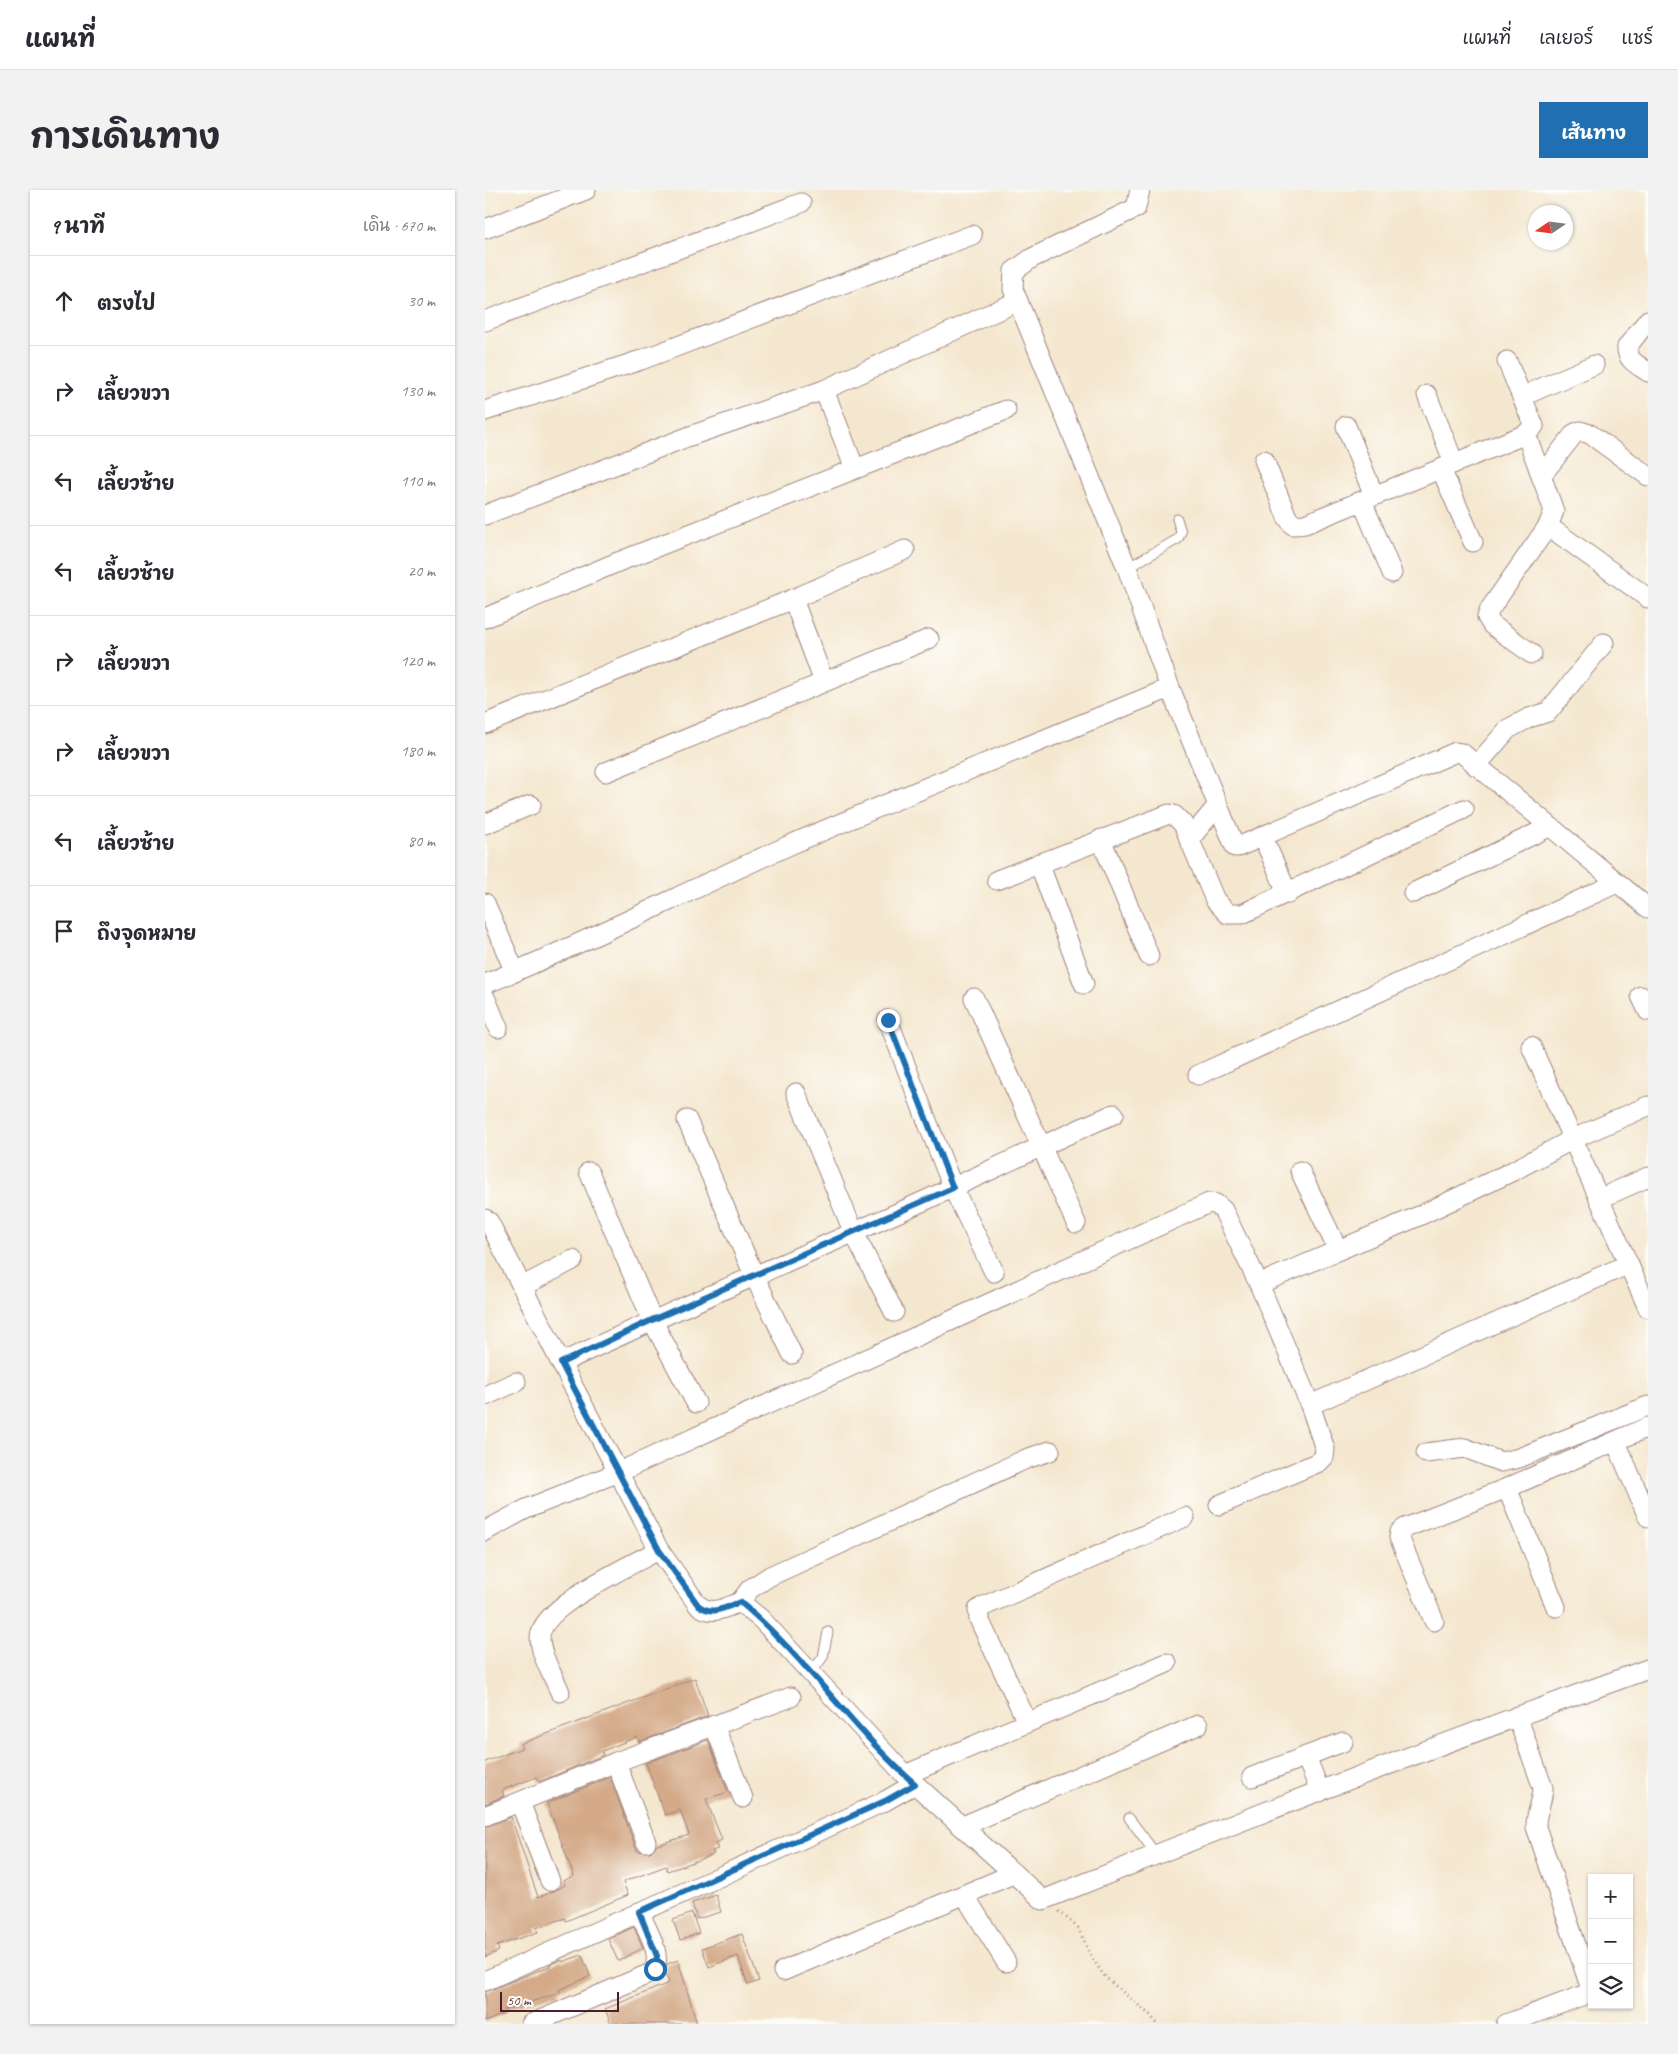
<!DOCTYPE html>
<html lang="th">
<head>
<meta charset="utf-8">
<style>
  body { margin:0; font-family:Caveat,"Playpen Sans Thai",sans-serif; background:#f2f2f3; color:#2b2b33 }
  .controls { position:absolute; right:15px; bottom:15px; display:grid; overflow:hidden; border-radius:0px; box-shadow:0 1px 4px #0004 }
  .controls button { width:45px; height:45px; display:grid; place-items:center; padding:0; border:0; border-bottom:1px solid #e1e1e2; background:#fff; color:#2b2b33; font:25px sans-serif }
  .compass { position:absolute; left:1043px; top:15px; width:45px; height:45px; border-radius:50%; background:#fff; box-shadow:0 1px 4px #0004; rotate:257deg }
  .scale { position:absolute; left:15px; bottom:12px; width:119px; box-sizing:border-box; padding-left:5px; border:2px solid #4a1f2b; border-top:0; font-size:14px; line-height:18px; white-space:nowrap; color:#4a1f2b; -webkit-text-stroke:4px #fdfcf7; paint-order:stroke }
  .stop { position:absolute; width:15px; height:15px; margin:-11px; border:4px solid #1f6fb2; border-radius:50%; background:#fff }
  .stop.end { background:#1f6fb2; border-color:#fff; box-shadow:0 1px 5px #0008 }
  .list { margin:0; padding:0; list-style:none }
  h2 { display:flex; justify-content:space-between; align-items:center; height:65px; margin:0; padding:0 20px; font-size:21px }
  h2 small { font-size:16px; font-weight:400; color:#7c7c81 }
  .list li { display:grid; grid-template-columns:32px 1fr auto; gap:15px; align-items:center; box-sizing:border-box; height:90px; padding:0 20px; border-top:1px solid #e1e1e2 }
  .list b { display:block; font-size:19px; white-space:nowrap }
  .list em { font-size:16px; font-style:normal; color:#7c7c81 }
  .icon { flex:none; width:28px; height:28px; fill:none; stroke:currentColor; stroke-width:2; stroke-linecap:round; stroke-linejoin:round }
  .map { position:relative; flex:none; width:1163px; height:1834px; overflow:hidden; border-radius:0px }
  header { display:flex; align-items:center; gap:30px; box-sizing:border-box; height:70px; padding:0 25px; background:#fff; border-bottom:1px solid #e1e1e2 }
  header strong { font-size:24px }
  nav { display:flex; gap:28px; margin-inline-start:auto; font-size:18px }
  .intro { display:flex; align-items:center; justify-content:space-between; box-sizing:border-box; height:120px; padding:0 30px }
  h1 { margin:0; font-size:35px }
  .button { padding:12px 22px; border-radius:0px; background:#1f6fb2; color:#fff; font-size:18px; font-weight:700 }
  main { display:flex; gap:30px; padding:0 30px }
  aside { flex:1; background:#fff; border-radius:0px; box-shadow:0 1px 4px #0004 }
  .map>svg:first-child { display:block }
  .building { fill:#d4aa89 }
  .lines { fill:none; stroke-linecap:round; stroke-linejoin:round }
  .lane-casing { stroke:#9f837d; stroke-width:11 }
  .street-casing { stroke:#9f837d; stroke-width:21 }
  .path { stroke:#9f837d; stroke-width:3; stroke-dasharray:1 4; stroke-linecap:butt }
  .lane { stroke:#fff; stroke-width:9 }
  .street { stroke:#fff; stroke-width:19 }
  .route { stroke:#1f6fb2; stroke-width:6 }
</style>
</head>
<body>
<header>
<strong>แผนที่</strong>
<nav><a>แผนที่</a><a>เลเยอร์</a><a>แชร์</a></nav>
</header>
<div class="intro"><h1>การเดินทาง</h1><a class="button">เส้นทาง</a></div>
<main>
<aside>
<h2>9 นาที<small>เดิน · 670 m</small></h2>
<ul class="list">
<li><svg class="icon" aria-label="ahead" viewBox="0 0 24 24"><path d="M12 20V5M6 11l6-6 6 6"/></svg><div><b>ตรงไป</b></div><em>30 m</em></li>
<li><svg class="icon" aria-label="right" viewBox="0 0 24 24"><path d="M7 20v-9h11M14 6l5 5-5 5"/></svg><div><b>เลี้ยวขวา</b></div><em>130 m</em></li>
<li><svg class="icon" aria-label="left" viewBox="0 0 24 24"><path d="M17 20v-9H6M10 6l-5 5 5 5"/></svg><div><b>เลี้ยวซ้าย</b></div><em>110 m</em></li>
<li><svg class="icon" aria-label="left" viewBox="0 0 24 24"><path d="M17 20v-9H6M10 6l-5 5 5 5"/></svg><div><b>เลี้ยวซ้าย</b></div><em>20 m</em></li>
<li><svg class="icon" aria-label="right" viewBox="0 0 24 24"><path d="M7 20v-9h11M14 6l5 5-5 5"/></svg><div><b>เลี้ยวขวา</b></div><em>120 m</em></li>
<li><svg class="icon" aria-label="right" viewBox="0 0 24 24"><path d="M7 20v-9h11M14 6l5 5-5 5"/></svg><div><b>เลี้ยวขวา</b></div><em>180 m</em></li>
<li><svg class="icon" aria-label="left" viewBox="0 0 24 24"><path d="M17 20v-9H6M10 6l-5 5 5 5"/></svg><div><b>เลี้ยวซ้าย</b></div><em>80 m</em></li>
<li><svg class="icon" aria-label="arrive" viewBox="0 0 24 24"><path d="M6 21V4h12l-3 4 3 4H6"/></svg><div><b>ถึงจุดหมาย</b></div></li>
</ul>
</aside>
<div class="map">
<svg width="1163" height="1834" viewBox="0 0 1163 1834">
  <rect width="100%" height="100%" fill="#fdfcf7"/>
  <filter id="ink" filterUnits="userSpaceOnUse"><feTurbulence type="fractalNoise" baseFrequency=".02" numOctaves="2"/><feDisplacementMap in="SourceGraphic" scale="10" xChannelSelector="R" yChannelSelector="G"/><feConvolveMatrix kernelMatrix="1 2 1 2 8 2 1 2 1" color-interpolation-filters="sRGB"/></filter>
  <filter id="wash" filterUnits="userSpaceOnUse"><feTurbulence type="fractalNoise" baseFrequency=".0096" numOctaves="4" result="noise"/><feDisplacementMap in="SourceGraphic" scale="20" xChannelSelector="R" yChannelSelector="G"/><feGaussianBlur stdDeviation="1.12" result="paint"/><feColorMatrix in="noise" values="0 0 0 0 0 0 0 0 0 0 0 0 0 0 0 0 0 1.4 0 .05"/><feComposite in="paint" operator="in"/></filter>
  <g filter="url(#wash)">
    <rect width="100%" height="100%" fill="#f4e7cf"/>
    <g id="blocks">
      <g class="building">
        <polygon points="210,1488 223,1526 154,1552 152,1547 117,1561 118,1565 54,1592 52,1587 17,1600 19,1606 0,1614 0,1572 37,1558 35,1554"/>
        <polygon points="223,1550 243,1602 221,1609 237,1650 230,1653 233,1659 227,1661 229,1664 195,1677 182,1681 181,1676 138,1692 143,1705 81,1731 80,1728 51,1738 53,1742 12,1756 14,1761 0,1767 0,1637 26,1627 53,1707 69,1701 80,1695 78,1691 89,1686 62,1613 125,1587 152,1661 165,1662 172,1655 204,1645 195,1620 180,1625 161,1573"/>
        <polygon points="231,1705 236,1722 212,1729 207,1713"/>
        <polygon points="207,1723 214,1743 195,1750 188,1730"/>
        <polygon points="149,1737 158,1758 133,1771 123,1749"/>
        <polygon points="257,1744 274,1791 263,1795 253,1766 224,1777 217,1758"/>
        <polygon points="97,1765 105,1786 74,1800 75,1803 19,1820 21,1823 0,1832 0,1802 65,1776 64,1775 68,1773 77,1770 77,1772"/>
        <polygon points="193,1770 212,1834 126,1834 120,1819 184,1793 180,1782 182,1774"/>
      </g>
    </g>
  </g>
  <g filter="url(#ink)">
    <use href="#blocks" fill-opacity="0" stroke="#9f837d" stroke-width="1"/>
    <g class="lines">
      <defs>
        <g id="lane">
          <polyline points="642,378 693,349 696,342 692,329"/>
          <polyline points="326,1483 338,1467 343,1442"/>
          <polyline points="644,1628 671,1664"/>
        </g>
        <g id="street">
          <polyline points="655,0 651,18 547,68 529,81 528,99 642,378 685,498 750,657 753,657 971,562 977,563 1163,718"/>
          <polyline points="0,39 101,0"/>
          <path d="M 1163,130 L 1142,157 C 1141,170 1153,175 1163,182"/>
          <polyline points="0,131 316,13"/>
          <polyline points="339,200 370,279"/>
          <polyline points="942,205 969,273"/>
          <polyline points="1038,206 1109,175"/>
          <polyline points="0,221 156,170 487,45"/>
          <polyline points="861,236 889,306"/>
          <polyline points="1041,244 1069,321 1063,336 1005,419 1002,427 1007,435 1047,464"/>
          <polyline points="779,270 802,327 808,335 820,334 1041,244 1049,236 1022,171"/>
          <polyline points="956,279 988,352"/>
          <polyline points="1056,286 1090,243 1095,241 1105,244 1163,286"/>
          <polyline points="877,311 907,383"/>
          <polyline points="0,325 205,246 339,200 533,111"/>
          <polyline points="1063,336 1163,408"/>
          <polyline points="308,409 339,492"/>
          <polyline points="0,428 133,372 521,220"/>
          <polyline points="0,534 308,409 420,360"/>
          <polyline points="991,576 1023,539 1044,528 1063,522 1119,453"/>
          <polyline points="121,582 444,449"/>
          <polyline points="0,634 46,615"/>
          <polyline points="616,649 664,766"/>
          <polyline points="704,650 733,615"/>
          <polyline points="783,659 803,704"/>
          <polyline points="554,673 599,794"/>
          <polyline points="512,690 684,624 689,625 698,634 730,710 743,724 757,724 979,619"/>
          <polyline points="928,703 1064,637"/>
          <polyline points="0,713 30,782"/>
          <path d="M 0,794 C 104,752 203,700 305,655 C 431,600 559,550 685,498"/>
          <polyline points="1156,806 1163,821"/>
          <polyline points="0,807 13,838"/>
          <polyline points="489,808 591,1033"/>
          <polyline points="403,830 468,998 509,1082"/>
          <polyline points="1046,856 1163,1118"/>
          <polyline points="713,885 1132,693"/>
          <polyline points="311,903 368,1041 409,1122"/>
          <polyline points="202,930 269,1085 307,1164"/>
          <polyline points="815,981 853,1060"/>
          <polyline points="104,982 167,1130 211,1213"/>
          <polyline points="1114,1009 1163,987"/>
          <path d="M 0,1029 L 4,1032 L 76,1173 L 174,1360 L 213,1415 C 227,1426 240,1418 255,1412 L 276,1429 L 420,1585 L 558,1710 C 758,1629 960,1552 1163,1479"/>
          <polyline points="774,1094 934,1026 1028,981 1088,949 1163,916"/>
          <polyline points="38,1096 88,1070"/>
          <path d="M 76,1173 C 205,1112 338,1058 467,998 C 521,973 575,947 629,924"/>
          <polyline points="0,1206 31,1192"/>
          <polyline points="825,1215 1144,1074"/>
          <polyline points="1131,1252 1163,1327"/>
          <polyline points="941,1263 980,1258 1016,1272 1034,1268 1163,1216"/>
          <polyline points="1022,1298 1071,1417"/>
          <polyline points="0,1341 41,1319 134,1282 724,1013 731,1014 738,1020 774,1094 825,1215 840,1259 839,1267 834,1272 734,1315"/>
          <polyline points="255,1412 265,1399 285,1386 541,1269 565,1261"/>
          <polyline points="949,1431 914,1347 915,1342 920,1338 1022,1298 1163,1237"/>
          <path d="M 75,1502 C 68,1485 55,1465 55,1447 C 56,1416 148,1374 174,1360"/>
          <polyline points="542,1532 494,1429 493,1420 497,1417 700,1327"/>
          <polyline points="229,1535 258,1608"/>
          <polyline points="821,1566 835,1602"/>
          <polyline points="131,1572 161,1652"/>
          <polyline points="420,1585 682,1473"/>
          <polyline points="767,1587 858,1552"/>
          <polyline points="35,1612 65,1691"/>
          <polyline points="0,1626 131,1572 306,1507"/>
          <polyline points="478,1636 713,1535"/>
          <polyline points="485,1714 521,1772"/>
          <polyline points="298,1781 528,1684"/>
          <polyline points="0,1791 225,1691 400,1611 430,1594"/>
          <path d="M 46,1834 L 166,1783 C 181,1769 161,1738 154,1722"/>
          <path d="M 1021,1834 L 1099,1805 L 1106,1799 L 1051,1637 C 1050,1624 1058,1611 1058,1598 L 1032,1526"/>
        </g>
      </defs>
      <use href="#lane" class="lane-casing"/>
      <use href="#street" class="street-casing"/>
      <polyline class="path" points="574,1721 593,1738 607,1768 620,1787 665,1825 672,1834"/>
      <use href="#lane" class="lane"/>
      <use href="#street" class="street"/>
    </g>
  </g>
  <g class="lines" filter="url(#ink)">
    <path class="route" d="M 170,1779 L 172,1766 L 154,1722 L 400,1611 L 430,1594 C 367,1539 320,1466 255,1412 C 240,1418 227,1426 213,1415 L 174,1360 L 76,1173 L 167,1130 L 468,998 L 403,830"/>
  </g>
</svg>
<div class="controls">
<button>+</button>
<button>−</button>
<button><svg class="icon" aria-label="layers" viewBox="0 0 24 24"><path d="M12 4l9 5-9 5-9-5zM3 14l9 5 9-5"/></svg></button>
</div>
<svg class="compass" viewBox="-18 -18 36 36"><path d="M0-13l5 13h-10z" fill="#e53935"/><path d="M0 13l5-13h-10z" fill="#7c7c81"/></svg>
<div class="scale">50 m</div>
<div class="stop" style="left:170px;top:1779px"></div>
<div class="stop end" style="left:403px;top:830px"></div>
</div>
</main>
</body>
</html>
